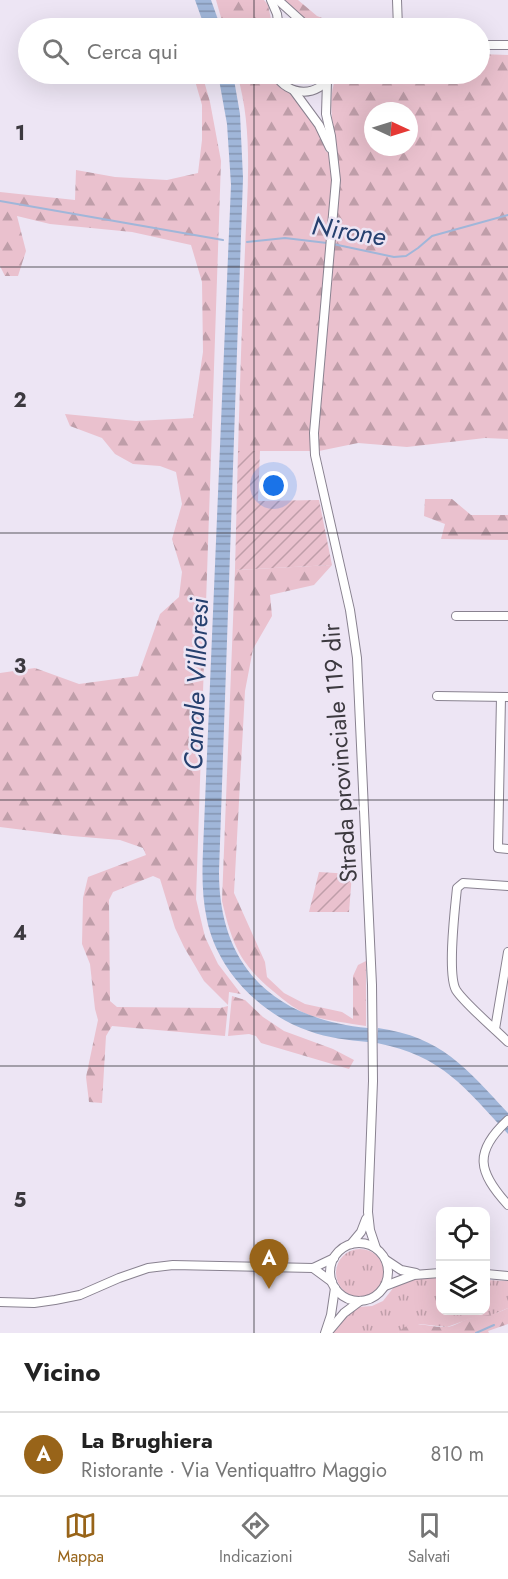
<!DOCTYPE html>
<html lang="it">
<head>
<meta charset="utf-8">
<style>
  body { margin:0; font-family:Jost,sans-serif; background:#f6f6f6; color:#222 }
  .controls { position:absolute; right:18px; bottom:18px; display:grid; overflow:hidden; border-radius:12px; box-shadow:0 6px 24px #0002 }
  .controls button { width:54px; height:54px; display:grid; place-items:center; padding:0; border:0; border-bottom:2px solid #e0e0e0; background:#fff; color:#222; font:30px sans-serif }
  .compass { position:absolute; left:364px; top:102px; width:54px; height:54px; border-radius:50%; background:#fff; box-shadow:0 6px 24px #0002; rotate:94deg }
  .you { position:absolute; left:274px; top:486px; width:21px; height:21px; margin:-15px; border:4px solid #fff; border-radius:50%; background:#1a73e8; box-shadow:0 0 0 9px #1a73e833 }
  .badge { display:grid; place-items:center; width:39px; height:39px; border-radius:50%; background:#986419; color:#fff; font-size:20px; font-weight:700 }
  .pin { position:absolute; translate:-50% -50px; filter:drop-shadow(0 2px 3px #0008) }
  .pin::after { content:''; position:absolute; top:32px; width:21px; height:18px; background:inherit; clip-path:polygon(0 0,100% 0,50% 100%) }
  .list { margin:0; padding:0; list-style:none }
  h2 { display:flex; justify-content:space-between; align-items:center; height:78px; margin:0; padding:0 24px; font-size:26px }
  h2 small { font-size:20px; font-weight:400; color:#767676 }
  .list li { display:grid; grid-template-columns:39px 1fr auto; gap:18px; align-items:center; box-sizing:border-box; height:84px; padding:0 24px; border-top:2px solid #e0e0e0 }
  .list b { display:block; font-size:22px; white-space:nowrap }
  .list p { margin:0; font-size:20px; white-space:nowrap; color:#767676 }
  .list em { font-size:20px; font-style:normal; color:#767676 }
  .icon { flex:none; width:33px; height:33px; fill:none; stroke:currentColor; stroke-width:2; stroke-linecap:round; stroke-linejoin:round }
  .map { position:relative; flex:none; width:508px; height:1333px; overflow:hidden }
  .search { position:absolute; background:#fff; box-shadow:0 6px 24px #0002; left:18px; right:18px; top:18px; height:66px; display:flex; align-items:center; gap:15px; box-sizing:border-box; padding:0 21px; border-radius:33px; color:#767676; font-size:22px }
  .sheet { height:162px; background:#fff }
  nav { display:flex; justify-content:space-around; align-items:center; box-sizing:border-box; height:84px; border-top:2px solid #e0e0e0; background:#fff; font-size:16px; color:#767676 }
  nav a { display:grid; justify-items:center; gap:3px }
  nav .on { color:#986419 }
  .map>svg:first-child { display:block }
  .grass { fill:url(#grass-tufts) }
  .forest { fill:url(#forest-firs); fill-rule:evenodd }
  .garden { fill:url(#garden-furrows) }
  .water { fill:url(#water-rules) }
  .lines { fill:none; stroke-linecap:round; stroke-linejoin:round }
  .stream { stroke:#a0b6d9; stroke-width:2 }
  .minor-casing { stroke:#898290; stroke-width:10 }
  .minor { stroke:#fff; stroke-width:8 }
  .grid { fill:none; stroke:#3c393f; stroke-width:1.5; stroke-opacity:0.55 }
  .labels { text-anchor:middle; stroke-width:5; stroke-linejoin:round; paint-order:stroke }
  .street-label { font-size:24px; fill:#3c393f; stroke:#ede5f4 }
  .water-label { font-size:26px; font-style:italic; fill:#26406f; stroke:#ede5f4 }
  .grid-label { font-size:20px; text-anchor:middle; font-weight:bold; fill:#3c393f; stroke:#ede5f4; stroke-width:5; stroke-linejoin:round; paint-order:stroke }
</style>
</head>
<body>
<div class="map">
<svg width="508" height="1333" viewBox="0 0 508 1333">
  <defs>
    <pattern id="grass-tufts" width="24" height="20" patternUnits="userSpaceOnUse" patternTransform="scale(1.5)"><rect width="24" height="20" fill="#eac1ce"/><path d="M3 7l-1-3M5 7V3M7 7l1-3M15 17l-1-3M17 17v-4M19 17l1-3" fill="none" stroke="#bf9ea9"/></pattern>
    <pattern id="forest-firs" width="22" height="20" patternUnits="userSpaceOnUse" patternTransform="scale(1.5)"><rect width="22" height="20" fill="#eac1ce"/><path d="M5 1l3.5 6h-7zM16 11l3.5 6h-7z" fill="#bf9ea9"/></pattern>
    <pattern id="garden-furrows" width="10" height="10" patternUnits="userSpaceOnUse" patternTransform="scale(1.5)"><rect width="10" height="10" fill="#eac1ce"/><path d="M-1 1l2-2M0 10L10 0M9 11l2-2" fill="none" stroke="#bf9ea9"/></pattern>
    <pattern id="water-rules" width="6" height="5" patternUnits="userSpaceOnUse" patternTransform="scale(1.5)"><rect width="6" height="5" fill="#a0b6d9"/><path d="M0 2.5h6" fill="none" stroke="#8495b1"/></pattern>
  </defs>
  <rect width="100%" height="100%" fill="#ede5f4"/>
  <g class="grass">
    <circle cx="360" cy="1273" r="24"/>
    <polygon points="427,1278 440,1278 440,1310 486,1310 486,1280 508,1281 508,1308 490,1316 469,1319 447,1327 420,1324 398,1333 333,1333 348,1314 359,1307 372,1306 383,1301 394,1287 411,1279"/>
  </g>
  <g class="forest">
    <polygon points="216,0 264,0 268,5 273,28 224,28"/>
    <polygon points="284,0 298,0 317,16 348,28 316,28"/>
    <path d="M 480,54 L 508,55 L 508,439 L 485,438 L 407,447 L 358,443 L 319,451 L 238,451 C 240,384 242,317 245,250 C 247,192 254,131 237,74 L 271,74 L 279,86 L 291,93 L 319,131 L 326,152 L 337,149 C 332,124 327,98 337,74 L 480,74 ZM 373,111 L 409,111 L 409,147 L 373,147 Z"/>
    <polygon points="193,74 202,74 210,102 221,161 196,899 205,937 218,964 241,994 229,992 228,1005 204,981 184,947 175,928 160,879 153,876 113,892 109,900 110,1001 117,1007 220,1008 228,1006 225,1036 112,1026 106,1036 102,1103 89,1102 86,1077 98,1020 95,1009 90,964 82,944 83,898 88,877 146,855 143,848 120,840 72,836 0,827 0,673 35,668 79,684 138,676 160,614 179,597 182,572 172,539 182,504 176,472 160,466 133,464 115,454 102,438 70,426 65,414 136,421 193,418 203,352 202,282 191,245 132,232 50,224 17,216 26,251 18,276 5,276 0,266 0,192 75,200 76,170 115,177 167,180 198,173 202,140 202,105"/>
    <polygon points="425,499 452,499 471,515 508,515 508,540 441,539 445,524 424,516"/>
    <path d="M 332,565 L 314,585 L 270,595 L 272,616 L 253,649 L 245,691 L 234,893 L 265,962 L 267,977 L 284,993 L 305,1004 L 342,1012 L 353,1019 L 353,976 L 358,965 L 366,961 L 366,1026 C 348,1023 329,1021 312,1016 C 297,1011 285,1001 273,991 C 239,963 232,943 222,901 L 235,570 Z"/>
    <polygon points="232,996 245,1000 263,1017 284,1031 333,1049 354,1060 349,1069 261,1043 256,1036 249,1034 228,1036"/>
    <path d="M 508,1308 L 508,1324 L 488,1331 L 489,1333 L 398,1333 C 411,1317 429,1328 446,1327 C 454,1327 461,1321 468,1319 C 482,1315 494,1316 508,1308 Z"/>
  </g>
  <g class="garden">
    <polygon points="238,451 260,451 258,501 319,500 332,565 235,570"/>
    <polygon points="319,872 352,874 349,912 309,912"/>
  </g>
  <g class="water">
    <polygon points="195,0 211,0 221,28 205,28"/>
    <path d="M 218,74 L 233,74 L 240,114 L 243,178 L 219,872 C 219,968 275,1019 368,1028 L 368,1042 C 348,1040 328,1038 309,1031 C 261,1015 217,970 207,920 C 202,897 202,874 203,850 L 231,185 L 227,124 Z"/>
    <path d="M 378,1028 C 442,1037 466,1068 508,1113 L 508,1134 C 465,1088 443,1056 377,1043 Z"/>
  </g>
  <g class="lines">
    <g class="stream">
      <polyline points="0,201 223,240"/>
      <polyline points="247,242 285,238 327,243"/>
      <polyline points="333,244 394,257 406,256 418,248 432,236 508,215"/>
      <polyline points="476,1333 494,1325"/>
    </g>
    <defs>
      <g id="minor">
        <polyline points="271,0 277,14 279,28"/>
        <polyline points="278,0 309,28"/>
        <polyline points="397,0 398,28"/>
        <polyline points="480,45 508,45"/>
        <path d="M 275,74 C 288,97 319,98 331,74"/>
        <polyline points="327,81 326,114 331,136 336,180 314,433 315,455 350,610 357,658 372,985 373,1081 368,1212 370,1230 376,1248"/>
        <polyline points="294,91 319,125 330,148"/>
        <polyline points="456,616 508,616"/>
        <polyline points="437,696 508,697"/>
        <polyline points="501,697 498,848 508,849"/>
        <path d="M 508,886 L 463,883 L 457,888 C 455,908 447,974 456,990 C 465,1004 495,1029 508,1042"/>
        <polyline points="495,1029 508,952"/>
        <path d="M 508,1120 C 473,1152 478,1172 508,1205"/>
        <circle cx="359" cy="1272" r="29"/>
        <polyline points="351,1244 361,1232 366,1219"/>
        <polyline points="386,1260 401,1270 416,1273"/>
        <polyline points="313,1268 332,1282"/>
        <polyline points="486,1274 508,1276"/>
        <polyline points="385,1286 414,1275 440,1273"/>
        <polyline points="0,1302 34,1303 55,1300 80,1295 119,1278 148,1268 173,1265 313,1268 334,1258"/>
        <polyline points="328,1332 344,1313 360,1301"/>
        <polyline points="325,1333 331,1315 335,1288"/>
      </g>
    </defs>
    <use href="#minor" class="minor-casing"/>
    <use href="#minor" class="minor"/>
  </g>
  <path class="grid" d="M 254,0 L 254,28M 254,74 L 254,1333M 0,267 L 508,267M 0,533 L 508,533M 0,800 L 508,800M 0,1066 L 508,1066"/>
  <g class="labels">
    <g class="street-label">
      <text transform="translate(340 753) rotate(-94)" y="8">Strada provinciale 119 dir</text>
    </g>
    <g class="water-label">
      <text transform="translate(349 231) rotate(9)" y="9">Nirone</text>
      <text transform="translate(196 684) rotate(-88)" y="9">Canale Villoresi</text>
    </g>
  </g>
  <g class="grid-label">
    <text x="20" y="140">1</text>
    <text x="20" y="407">2</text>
    <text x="20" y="673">3</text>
    <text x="20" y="940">4</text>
    <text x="20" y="1207">5</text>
  </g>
</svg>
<div class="controls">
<button><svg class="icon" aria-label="locate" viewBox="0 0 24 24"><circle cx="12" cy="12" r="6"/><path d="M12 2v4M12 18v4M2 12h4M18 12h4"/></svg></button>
<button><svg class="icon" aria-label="layers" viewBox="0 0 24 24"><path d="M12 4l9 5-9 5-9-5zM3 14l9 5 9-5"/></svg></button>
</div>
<svg class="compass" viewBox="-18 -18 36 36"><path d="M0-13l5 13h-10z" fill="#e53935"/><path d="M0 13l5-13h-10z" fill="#767676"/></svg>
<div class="you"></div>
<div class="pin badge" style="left:269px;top:1289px">A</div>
<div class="search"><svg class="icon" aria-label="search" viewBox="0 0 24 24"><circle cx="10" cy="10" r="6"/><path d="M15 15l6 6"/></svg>Cerca qui</div>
</div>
<section class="sheet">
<h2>Vicino<small></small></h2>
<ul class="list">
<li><span class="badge">A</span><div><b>La Brughiera</b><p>Ristorante · Via Ventiquattro Maggio</p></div><em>810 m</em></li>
</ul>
</section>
<nav>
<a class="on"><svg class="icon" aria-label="map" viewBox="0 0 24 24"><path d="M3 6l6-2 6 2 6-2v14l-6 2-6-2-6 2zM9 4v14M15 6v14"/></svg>Mappa</a>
<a><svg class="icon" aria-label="directions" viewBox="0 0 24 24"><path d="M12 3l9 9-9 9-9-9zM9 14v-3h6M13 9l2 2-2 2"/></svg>Indicazioni</a>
<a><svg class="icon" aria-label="saved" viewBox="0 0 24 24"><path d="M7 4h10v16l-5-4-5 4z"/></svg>Salvati</a>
</nav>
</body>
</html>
